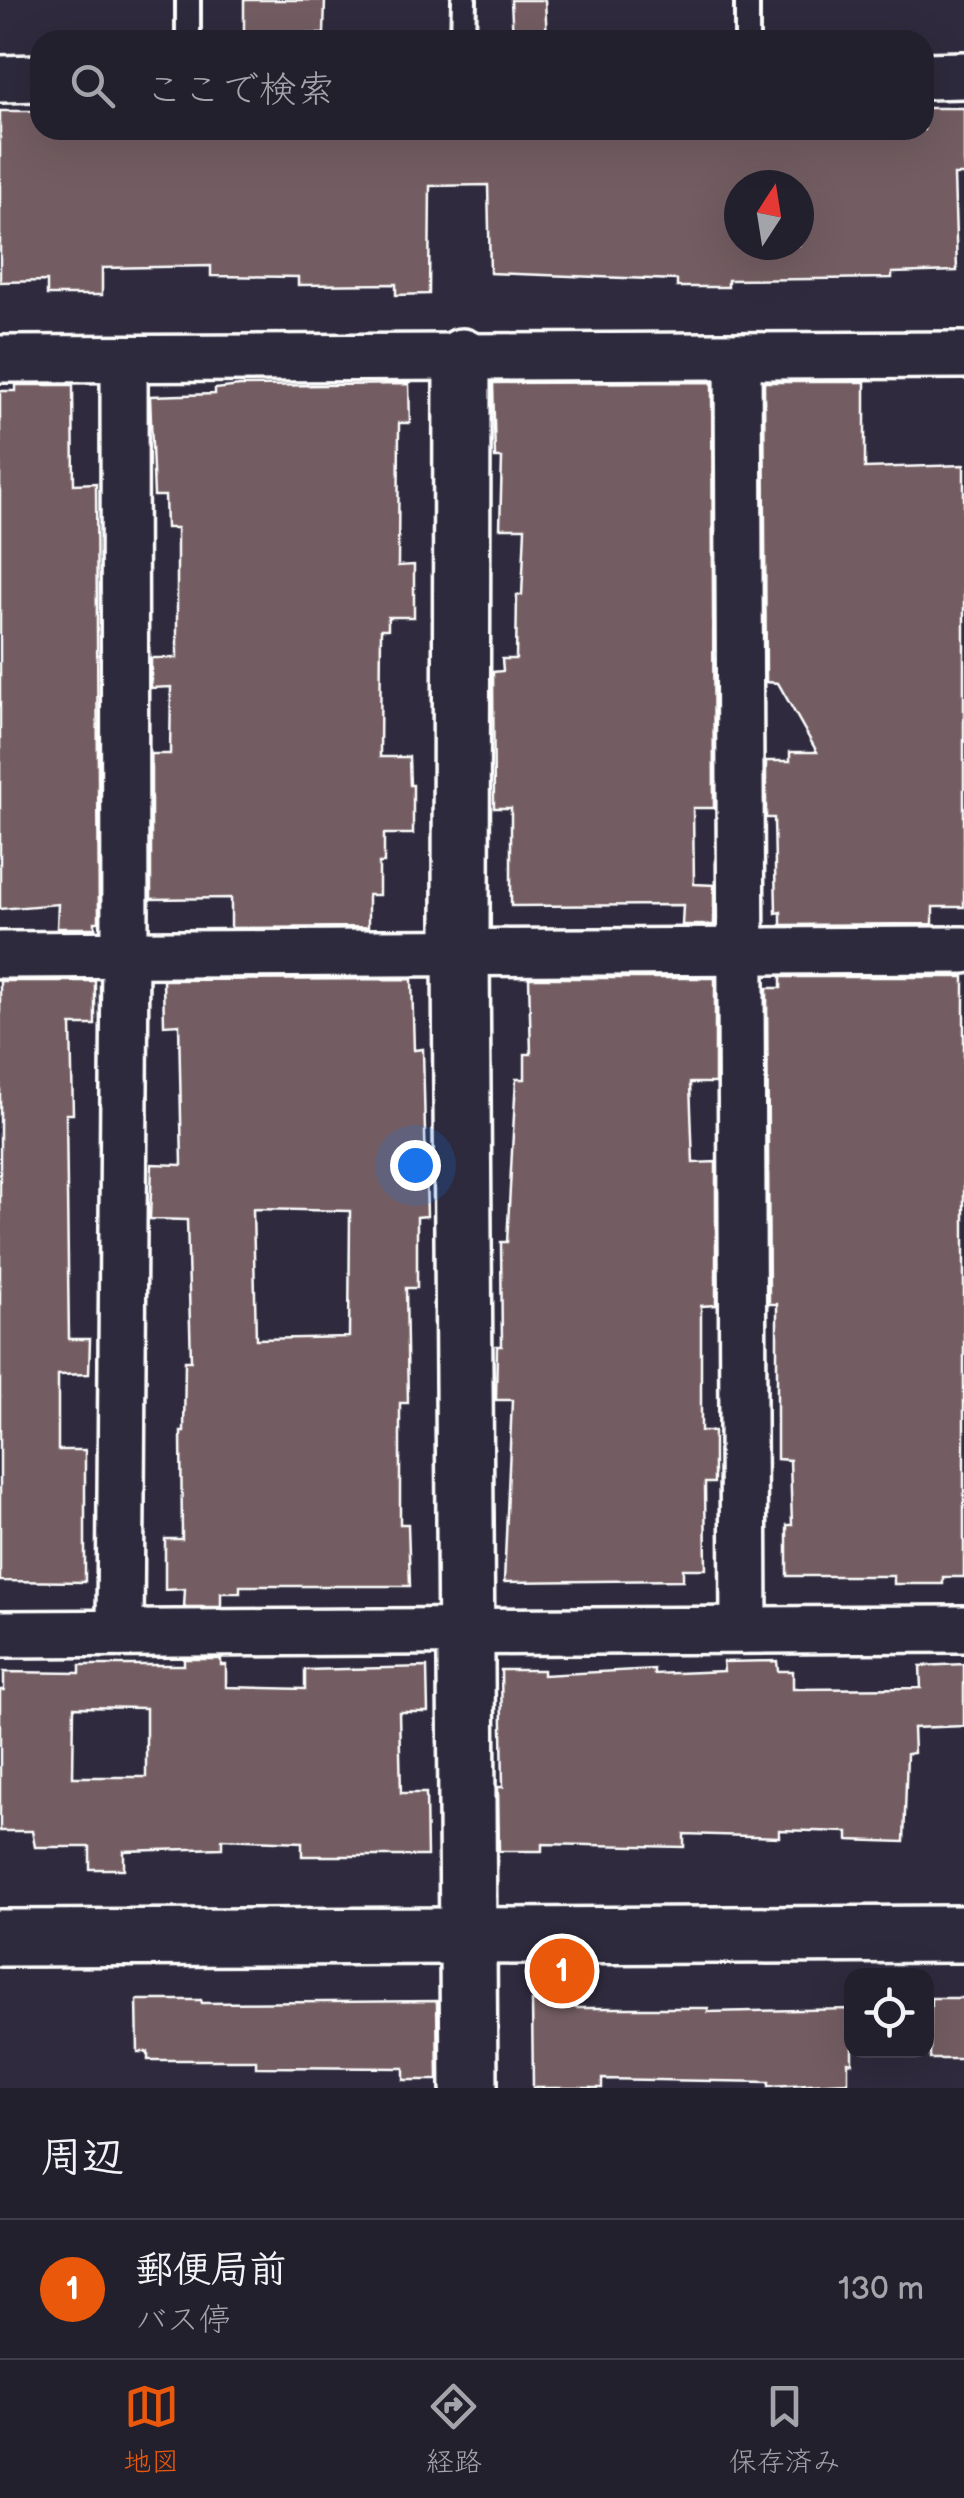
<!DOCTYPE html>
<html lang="ja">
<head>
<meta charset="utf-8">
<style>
  body { margin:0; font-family:"Balsamiq Sans","Klee One",sans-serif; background:#2b2836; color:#f1f3f6 }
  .controls { position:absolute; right:30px; bottom:30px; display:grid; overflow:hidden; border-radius:20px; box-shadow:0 10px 40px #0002 }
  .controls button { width:90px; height:90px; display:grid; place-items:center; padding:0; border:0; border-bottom:2px solid #403e4a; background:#23202e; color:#f1f3f6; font:50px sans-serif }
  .compass { position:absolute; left:724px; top:170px; width:90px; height:90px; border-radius:50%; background:#23202e; box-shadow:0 10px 40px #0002; rotate:12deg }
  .you { position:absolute; left:415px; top:1165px; width:35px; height:35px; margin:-25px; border:8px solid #fff; border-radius:50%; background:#1a73e8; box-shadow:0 0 0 15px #1a73e833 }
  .badge { display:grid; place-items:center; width:65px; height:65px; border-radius:50%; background:#ea580c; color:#fff; font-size:32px; font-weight:700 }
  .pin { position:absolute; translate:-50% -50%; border:5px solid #fff; box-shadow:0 2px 10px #0006 }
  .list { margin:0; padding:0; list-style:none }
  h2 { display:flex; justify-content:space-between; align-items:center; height:130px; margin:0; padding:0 40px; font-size:42px }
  h2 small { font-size:32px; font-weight:400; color:#a3a3aa }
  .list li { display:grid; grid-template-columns:65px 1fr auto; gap:30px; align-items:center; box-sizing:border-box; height:140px; padding:0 40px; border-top:2px solid #403e4a }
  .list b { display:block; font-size:38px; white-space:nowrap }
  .list p { margin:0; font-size:32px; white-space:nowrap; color:#a3a3aa }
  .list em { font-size:32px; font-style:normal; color:#a3a3aa }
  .icon { flex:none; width:55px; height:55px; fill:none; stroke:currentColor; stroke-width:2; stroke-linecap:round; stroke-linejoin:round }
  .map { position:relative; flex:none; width:964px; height:2088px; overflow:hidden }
  .search { position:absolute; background:#23202e; box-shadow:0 10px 40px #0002; left:30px; right:30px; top:30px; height:110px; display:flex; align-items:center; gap:25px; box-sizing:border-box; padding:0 35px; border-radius:30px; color:#a3a3aa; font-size:38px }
  .sheet { height:270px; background:#23202e }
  nav { display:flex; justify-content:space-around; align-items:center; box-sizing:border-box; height:140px; border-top:2px solid #403e4a; background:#23202e; font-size:28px; color:#a3a3aa }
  nav a { display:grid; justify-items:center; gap:5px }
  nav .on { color:#ea580c }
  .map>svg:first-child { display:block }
  .building { fill:#735d62; stroke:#fff; stroke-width:2.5; fill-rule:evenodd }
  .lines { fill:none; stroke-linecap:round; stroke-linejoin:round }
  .service-casing { stroke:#fff; stroke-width:30 }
  .minor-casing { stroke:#fff; stroke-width:52 }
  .tertiary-casing { stroke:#fff; stroke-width:62 }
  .service { stroke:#2f2a3d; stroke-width:22 }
  .minor { stroke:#2f2a3d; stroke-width:45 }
  .tertiary { stroke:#2f2a3d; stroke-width:55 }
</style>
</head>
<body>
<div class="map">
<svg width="964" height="2088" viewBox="0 0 964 2088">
  <rect width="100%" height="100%" fill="#2f2a3d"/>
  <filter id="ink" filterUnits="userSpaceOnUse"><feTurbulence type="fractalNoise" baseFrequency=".01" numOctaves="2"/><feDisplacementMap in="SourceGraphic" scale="20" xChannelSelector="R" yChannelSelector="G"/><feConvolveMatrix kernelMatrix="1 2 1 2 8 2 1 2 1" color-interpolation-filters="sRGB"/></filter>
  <g filter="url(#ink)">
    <g class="building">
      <polygon points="244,0 325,0 324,34 244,34"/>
      <polygon points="511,0 545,0 547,40 513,40"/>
      <path d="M 924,108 L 964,108 L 964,175 L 954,175 L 957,271 L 892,273 L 892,278 L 728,280 L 728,287 L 677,287 L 677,280 L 490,273 L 488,185 L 430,186 L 429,294 L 396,295 L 396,284 L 298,285 L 298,277 L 211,276 L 211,266 L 102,268 L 102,295 L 47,295 L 47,281 L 0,282 L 0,111 L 40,111 L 40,130 L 924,130 ZM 739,185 L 799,185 L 799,245 L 739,245 Z"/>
      <polygon points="712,382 714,808 693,808 694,884 714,885 714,925 682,925 683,905 511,906 511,808 494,808 493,672 503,671 502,659 516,659 517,595 522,595 525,528 500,528 502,458 495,458 493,383"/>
      <polygon points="764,382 865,382 865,468 964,465 964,907 933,907 933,924 781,925 781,912 776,913 774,818 766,818 766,761 790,761 790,752 817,752 778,683 766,682"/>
      <polygon points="409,384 410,423 399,423 398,566 414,565 414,617 388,617 388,629 381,629 380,757 409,757 410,785 413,785 413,834 384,834 384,863 379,863 379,895 368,895 368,927 231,928 231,898 151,899 151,754 170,754 171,687 151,688 151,658 177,658 177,528 166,528 165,496 154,496 150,396 215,394 215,389 240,386"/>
      <polygon points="16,385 73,385 74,484 96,483 99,922 95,922 95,928 57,928 58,904 0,909 0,391 16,391"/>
      <polygon points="781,977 964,977 964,1577 943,1577 943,1584 894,1584 894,1576 787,1576 787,1525 792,1525 790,1460 777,1459 777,1304 769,1304 767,988 781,988"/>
      <polygon points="529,978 715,978 715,1083 690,1083 693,1163 716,1162 716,1305 701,1306 701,1431 714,1431 714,1483 705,1483 706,1569 683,1569 683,1580 504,1582 512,1400 496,1400 497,1346 502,1346 501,1242 507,1242 516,1079 525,1079 525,1054 531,1054"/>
      <path d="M 412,979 L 414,1050 L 423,1049 L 427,1216 L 417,1217 L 417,1288 L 406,1288 L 408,1403 L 400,1403 L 400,1524 L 408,1524 L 410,1586 L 240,1586 L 240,1593 L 221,1593 L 221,1607 L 184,1607 L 185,1589 L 165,1590 L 165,1539 L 182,1539 L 181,1432 L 184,1432 L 185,1361 L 191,1361 L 187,1220 L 150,1219 L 152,1164 L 182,1165 L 179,1024 L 164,1025 L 163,980 ZM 253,1209 L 350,1211 L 349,1337 L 256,1339 Z"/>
      <polygon points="0,981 95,981 95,1025 71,1025 73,1114 66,1114 69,1339 90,1339 89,1374 58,1375 58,1450 85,1450 85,1582 0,1581"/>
      <path d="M 184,1659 L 221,1659 L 221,1665 L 226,1665 L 226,1687 L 305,1689 L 305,1670 L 427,1667 L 428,1712 L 399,1712 L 401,1793 L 426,1793 L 427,1856 L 302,1856 L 302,1842 L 222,1839 L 222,1848 L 124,1851 L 124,1869 L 90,1869 L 90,1847 L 35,1847 L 32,1831 L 0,1831 L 0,1690 L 4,1690 L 4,1672 L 80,1673 L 80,1665 L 184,1665 ZM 74,1707 L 146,1708 L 146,1777 L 73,1777 Z"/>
      <polygon points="777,1661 778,1671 793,1671 793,1689 921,1688 920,1666 964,1664 964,1726 913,1728 914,1753 907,1754 904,1842 848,1840 848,1832 779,1830 779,1837 684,1834 684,1847 542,1844 542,1851 499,1851 498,1787 503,1787 501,1670 543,1670 543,1675 654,1669 654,1674 724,1671 723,1662"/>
      <polygon points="931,1998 964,1998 964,2059 930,2059"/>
      <polygon points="137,2000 201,2000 202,2003 437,2001 438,2080 404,2080 404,2068 256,2067 256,2060 148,2060 148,2052 138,2052"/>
      <polygon points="532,2001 576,2001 576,2008 708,2008 708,2012 852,2009 852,2063 848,2062 848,2082 769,2086 769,2082 602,2079 602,2088 533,2088"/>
    </g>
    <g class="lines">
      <defs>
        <g id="service">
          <polyline points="747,0 747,40"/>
          <polyline points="188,40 188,0"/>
          <polyline points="463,40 464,0"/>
        </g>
        <g id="minor">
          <polyline points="924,76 964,75"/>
          <polyline points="0,79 40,78"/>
          <polyline points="738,356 744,1630"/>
          <polyline points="0,359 964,355"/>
          <polyline points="0,955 964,950"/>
          <polyline points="120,1633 125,954 124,359"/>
          <polyline points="0,1634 964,1629"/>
        </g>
        <g id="tertiary">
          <polyline points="462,357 461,953 469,2088"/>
          <polyline points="0,1938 964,1934"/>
        </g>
      </defs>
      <use href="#service" class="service-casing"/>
      <use href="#minor" class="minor-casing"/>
      <use href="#tertiary" class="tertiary-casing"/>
      <use href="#service" class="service"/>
      <use href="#minor" class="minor"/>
      <use href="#tertiary" class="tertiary"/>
    </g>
  </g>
</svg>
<div class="controls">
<button><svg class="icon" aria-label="locate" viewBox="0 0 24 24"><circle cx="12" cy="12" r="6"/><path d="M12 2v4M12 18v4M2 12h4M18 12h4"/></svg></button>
</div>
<svg class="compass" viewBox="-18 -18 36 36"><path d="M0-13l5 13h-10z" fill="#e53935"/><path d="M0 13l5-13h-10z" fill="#a3a3aa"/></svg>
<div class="you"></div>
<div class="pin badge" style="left:562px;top:1971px">1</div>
<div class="search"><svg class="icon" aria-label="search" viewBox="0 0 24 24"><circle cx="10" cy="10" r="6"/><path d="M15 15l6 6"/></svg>ここで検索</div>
</div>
<section class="sheet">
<h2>周辺<small></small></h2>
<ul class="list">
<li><span class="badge">1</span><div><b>郵便局前</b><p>バス停</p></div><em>130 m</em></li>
</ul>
</section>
<nav>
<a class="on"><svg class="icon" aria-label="map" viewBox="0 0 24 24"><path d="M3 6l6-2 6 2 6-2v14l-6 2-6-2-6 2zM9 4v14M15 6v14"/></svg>地図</a>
<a><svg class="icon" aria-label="directions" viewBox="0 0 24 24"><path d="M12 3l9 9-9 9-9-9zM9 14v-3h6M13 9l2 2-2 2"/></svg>経路</a>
<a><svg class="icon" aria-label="saved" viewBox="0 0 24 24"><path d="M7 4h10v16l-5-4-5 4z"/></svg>保存済み</a>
</nav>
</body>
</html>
